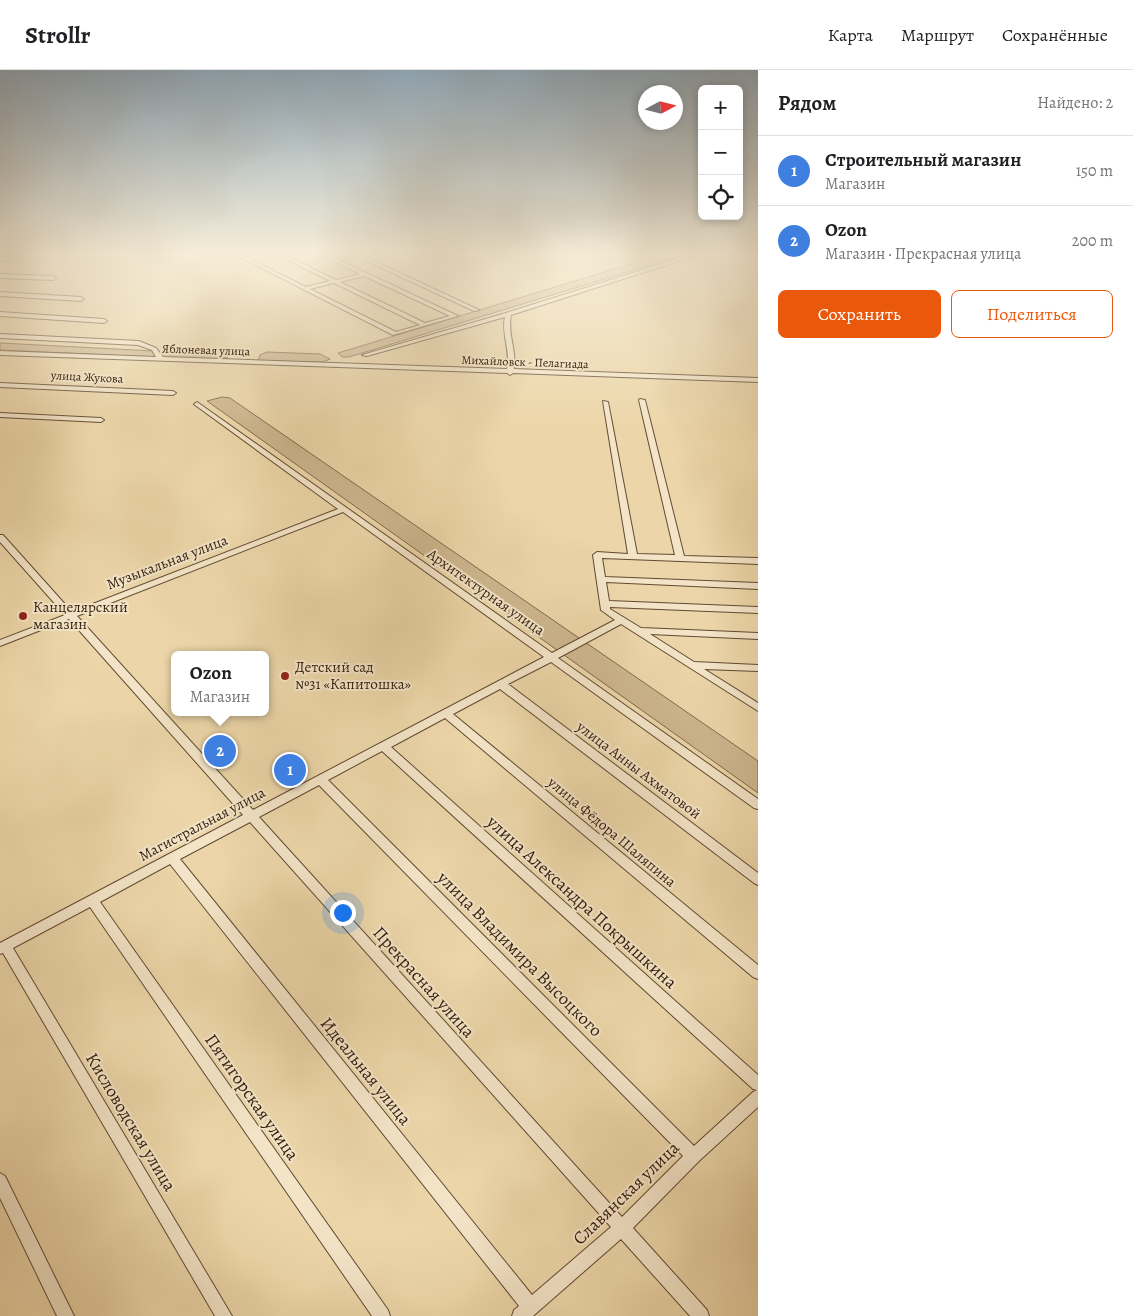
<!DOCTYPE html>
<html lang="ru">
<head>
<meta charset="utf-8">
<style>
  body { margin:0; font-family:Alegreya,serif; background:#f6f6f6; color:#202124 }
  .controls { position:absolute; right:15px; top:15px; display:grid; overflow:hidden; border-radius:8px; box-shadow:0 2px 8px #0003 }
  .controls button { width:45px; height:45px; display:grid; place-items:center; padding:0; border:0; border-bottom:1px solid #e0e0e0; background:#fff; color:#202124; font:25px sans-serif }
  .compass { position:absolute; left:638px; top:15px; width:45px; height:45px; border-radius:50%; background:#fff; box-shadow:0 2px 8px #0003; rotate:83deg }
  .you { position:absolute; left:342px; top:842px; width:18px; height:18px; margin:-12px; border:4px solid #fff; border-radius:50%; background:#1a73e8; box-shadow:0 0 0 8px #1a73e833 }
  .badge { display:grid; place-items:center; width:32px; height:32px; border-radius:50%; background:#ea580c; color:#fff; font-size:16px; font-weight:700 }
  .pin { position:absolute; translate:-50% -50%; border:2px solid #fff; box-shadow:0 1px 5px #0006 }
  .popup { position:absolute; left:171px; top:581px; width:98px; height:65px; box-sizing:border-box; display:grid; place-content:center; border-radius:8px; background:#fff; filter:drop-shadow(0 1px 4px #0005); font-size:16px; white-space:nowrap; color:#757577 }
  .popup b { font-size:19px; color:#202124 }
  .popup::after { content:''; position:absolute; left:50%; top:100%; margin-left:-10px; border:10px solid transparent; border-top-color:#fff }
  .list { margin:0; padding:0; list-style:none }
  h2 { display:flex; justify-content:space-between; align-items:center; height:65px; margin:0; padding:0 20px; font-size:21px }
  h2 small { font-size:16px; font-weight:400; color:#757577 }
  .list li { display:grid; grid-template-columns:32px 1fr auto; gap:15px; align-items:center; box-sizing:border-box; height:70px; padding:0 20px; border-top:1px solid #e0e0e0 }
  .list b { display:block; font-size:19px; white-space:nowrap }
  .list p { margin:0; font-size:16px; white-space:nowrap; color:#757577 }
  .list em { font-size:16px; font-style:normal; color:#757577 }
  .actions { display:flex; gap:10px; padding:15px 20px }
  .actions a { flex:1; padding:11px 0; border:1px solid #ea580c; border-radius:8px; text-align:center; font-size:18px; color:#ea580c }
  .actions .main { background:#ea580c; color:#fff }
  .icon { flex:none; width:28px; height:28px; fill:none; stroke:currentColor; stroke-width:2; stroke-linecap:round; stroke-linejoin:round }
  .map { position:relative; flex:none; width:758px; height:1246px; overflow:hidden }
  header { display:flex; align-items:center; gap:30px; box-sizing:border-box; height:70px; padding:0 25px; background:#fff; border-bottom:1px solid #e0e0e0 }
  header strong { font-size:24px }
  nav { display:flex; gap:28px; margin-inline-start:auto; font-size:18px }
  main { display:flex }
  aside { flex:1; background:#fff }
  .map>svg:first-child { display:block }
  .green { fill:#cdb68e; stroke:#80694c }
  .lines { fill:none; stroke-linecap:round; stroke-linejoin:round }
  .minor-casing { stroke:#614a32; stroke-width:2 }
  .minor { fill:#f3e4c7; fill-rule:evenodd }
  .poi-dot { fill:#8f2418; stroke:#f3e4c7; stroke-width:2 }
  .labels { text-anchor:middle; stroke-width:4; stroke-linejoin:round; paint-order:stroke }
  .far-street-label { font-size:12px; fill:#331c0a; stroke:#f3e4c7 }
  .street-label { font-size:15px; fill:#331c0a; stroke:#f3e4c7 }
  .poi-label { font-size:15px; fill:#331c0a; stroke:#f3e4c7; text-anchor:start }
  .near-street-label { font-size:18px; fill:#331c0a; stroke:#f3e4c7 }
</style>
</head>
<body>
<header>
<strong>Strollr</strong>
<nav><a>Карта</a><a>Маршрут</a><a>Сохранённые</a></nav>
</header>
<main>
<div class="map">
<svg width="758" height="1246" viewBox="0 0 758 1246">
  <rect width="100%" height="100%" fill="#ecd6a9"/>
  <filter id="stains"><feTurbulence type="fractalNoise" baseFrequency=".004" numOctaves="4"/><feColorMatrix values="0 0 0 0 .2 0 0 0 0 .09 0 0 0 0 .02 0 0 0 .5 -.17"/></filter>
  <radialGradient id="worn" r=".72"><stop offset=".6" stop-color="#630" stop-opacity="0"/><stop offset="1" stop-color="#630" stop-opacity=".3"/></radialGradient>
  <g class="green">
    <polygon points="667,183 690,183 349,287 342,287 338,283"/>
    <polygon points="0,273 212,284 228,288 224,290 0,280"/>
    <polygon points="267,282 320,284 330,289 323,292 258,291 260,285"/>
    <polygon points="222,327 230,328 758,691 758,723 207,331"/>
  </g>
  <g class="lines">
    <defs>
      <g id="minor">
        <path d="M 232,183 L 238,183 L 306,217 L 330,211 L 274,183 L 280,183 L 336,210 L 360,204 L 318,183 L 324,183 L 458,246 L 393,265 ZM 364,206 L 450,246 L 425,253 L 340,212 ZM 334,213 L 420,255 L 396,262 L 310,219 Z"/>
        <polygon points="350,183 357,183 479,240 474,241"/>
        <path d="M 696,183 L 704,183 L 511,245 C 507,263 517,281 514,299 L 758,308 L 758,312 L 513,303 L 510,305 L 507,303 L 0,285 L 0,281 L 156,287 L 152,280 L 138,275 L 0,268 L 0,264 L 139,271 L 156,278 L 163,287 L 507,299 C 511,281 501,264 505,247 L 367,286 L 362,285 L 506,243 Z"/>
        <polygon points="0,186 16,189 13,191 0,190"/>
        <polygon points="0,204 53,206 56,208 53,210 0,208"/>
        <polygon points="0,222 81,227 84,229 81,231 0,226"/>
        <polygon points="0,242 104,249 107,251 104,253 0,246"/>
        <polygon points="0,313 173,321 176,323 173,325 0,317"/>
        <path d="M 640,329 L 645,330 L 684,486 L 758,488 L 758,494 L 602,488 L 605,507 L 758,513 L 758,519 L 606,512 L 609,531 L 758,537 L 758,543 L 610,537 L 610,539 L 641,558 L 758,563 L 758,569 L 650,564 L 694,592 L 758,595 L 758,601 L 704,599 L 758,633 L 758,641 L 621,554 L 558,588 L 758,729 L 758,739 L 754,738 L 551,592 L 508,614 L 758,803 L 758,815 L 754,813 L 500,619 L 453,644 L 758,895 L 758,909 L 753,907 L 445,648 L 391,677 L 758,1005 L 758,1037 L 699,1091 L 633,1158 L 707,1240 L 709,1246 L 690,1246 L 621,1169 L 533,1246 L 512,1246 L 514,1240 L 519,1236 L 170,794 L 100,832 L 388,1240 L 390,1246 L 372,1246 L 90,837 L 13,878 L 232,1246 L 215,1246 L 3,883 L 0,884 L 0,873 L 243,745 L 69,549 L 0,576 L 0,570 L 65,545 L 0,472 L 0,465 L 3,465 L 72,542 L 338,439 L 195,335 L 194,334 L 197,332 L 552,583 L 615,550 L 601,540 L 593,485 L 597,482 L 628,484 L 603,331 L 608,332 L 637,484 L 675,485 L 639,330 ZM 343,442 L 544,587 L 253,740 L 77,546 ZM 382,681 L 753,1019 L 757,1020 L 753,1022 L 694,1076 L 328,710 ZM 319,715 L 683,1086 L 622,1147 L 259,747 ZM 250,752 L 611,1157 L 532,1225 L 180,789 Z"/>
        <polygon points="0,343 101,348 104,350 101,352 0,347"/>
        <polygon points="0,1103 5,1106 74,1246 57,1246 0,1128"/>
      </g>
    </defs>
    <use href="#minor" class="minor-casing"/>
    <use href="#minor" class="minor"/>
  </g>
  <linearGradient id="sky" x2="0" y2="1"><stop stop-color="#90a8b9"/><stop offset="0.51" stop-color="#f6edd8"/><stop offset="1" stop-color="#f6edd8" stop-opacity="0"/></linearGradient>
  <rect width="758" height="358" fill="url(#sky)"/>
  <g class="poi-dot">
    <circle cx="23" cy="546" r="5"/>
    <circle cx="285" cy="606" r="5"/>
  </g>
  <g class="labels">
    <g class="far-street-label">
      <text transform="translate(206 280) rotate(2)" y="4">Яблоневая улица</text>
      <text transform="translate(525 292) rotate(2)" y="4">Михайловск - Пелагиада</text>
      <text transform="translate(87 307) rotate(3)" y="4">улица Жукова</text>
    </g>
    <g class="street-label">
      <text transform="translate(167 492) rotate(-21)" y="5">Музыкальная улица</text>
      <text transform="translate(486 522) rotate(35)" y="5">Архитектурная улица</text>
      <text transform="translate(639 700) rotate(37)" y="5">улица Анны Ахматовой</text>
      <text transform="translate(202 754) rotate(-28)" y="5">Магистральная улица</text>
      <text transform="translate(612 762) rotate(40)" y="5">улица Фёдора Шаляпина</text>
    </g>
    <g class="poi-label">
      <text x="33" y="542">Канцелярский<tspan x="33" dy="17">магазин</tspan></text>
      <text x="295" y="602">Детский сад<tspan x="295" dy="17">№31 «Капитошка»</tspan></text>
    </g>
    <g class="near-street-label">
      <text transform="translate(582 832) rotate(42)" y="6">улица Александра Покрышкина</text>
      <text transform="translate(520 884) rotate(45)" y="6">улица Владимира Высоцкого</text>
      <text transform="translate(424 912) rotate(48)" y="6">Прекрасная улица</text>
      <text transform="translate(366 1001) rotate(51)" y="6">Идеальная улица</text>
      <text transform="translate(252 1027) rotate(55)" y="6">Пятигорская улица</text>
      <text transform="translate(131 1052) rotate(59)" y="6">Кисловодская улица</text>
      <text transform="translate(626 1123) rotate(-44)" y="6">Славянская улица</text>
    </g>
  </g>
  <rect width="100%" height="100%" filter="url(#stains)"/>
  <rect width="100%" height="100%" fill="url(#worn)"/>
</svg>
<div class="controls">
<button>+</button>
<button>−</button>
<button><svg class="icon" aria-label="locate" viewBox="0 0 24 24"><circle cx="12" cy="12" r="6"/><path d="M12 2v4M12 18v4M2 12h4M18 12h4"/></svg></button>
</div>
<svg class="compass" viewBox="-18 -18 36 36"><path d="M0-13l5 13h-10z" fill="#e53935"/><path d="M0 13l5-13h-10z" fill="#757577"/></svg>
<div class="you"></div>
<div class="pin badge" style="left:290px;top:700px;background:#3f7fe0">1</div>
<div class="pin badge" style="left:220px;top:681px;background:#3f7fe0">2</div>
<div class="popup"><b>Ozon</b>Магазин</div>
</div>
<aside>
<h2>Рядом<small>Найдено: 2</small></h2>
<ul class="list">
<li><span class="badge" style="background:#3f7fe0">1</span><div><b>Строительный магазин</b><p>Магазин</p></div><em>150 m</em></li>
<li><span class="badge" style="background:#3f7fe0">2</span><div><b>Ozon</b><p>Магазин · Прекрасная улица</p></div><em>200 m</em></li>
</ul>
<div class="actions"><a class="main">Сохранить</a><a>Поделиться</a></div>
</aside>
</main>
</body>
</html>
